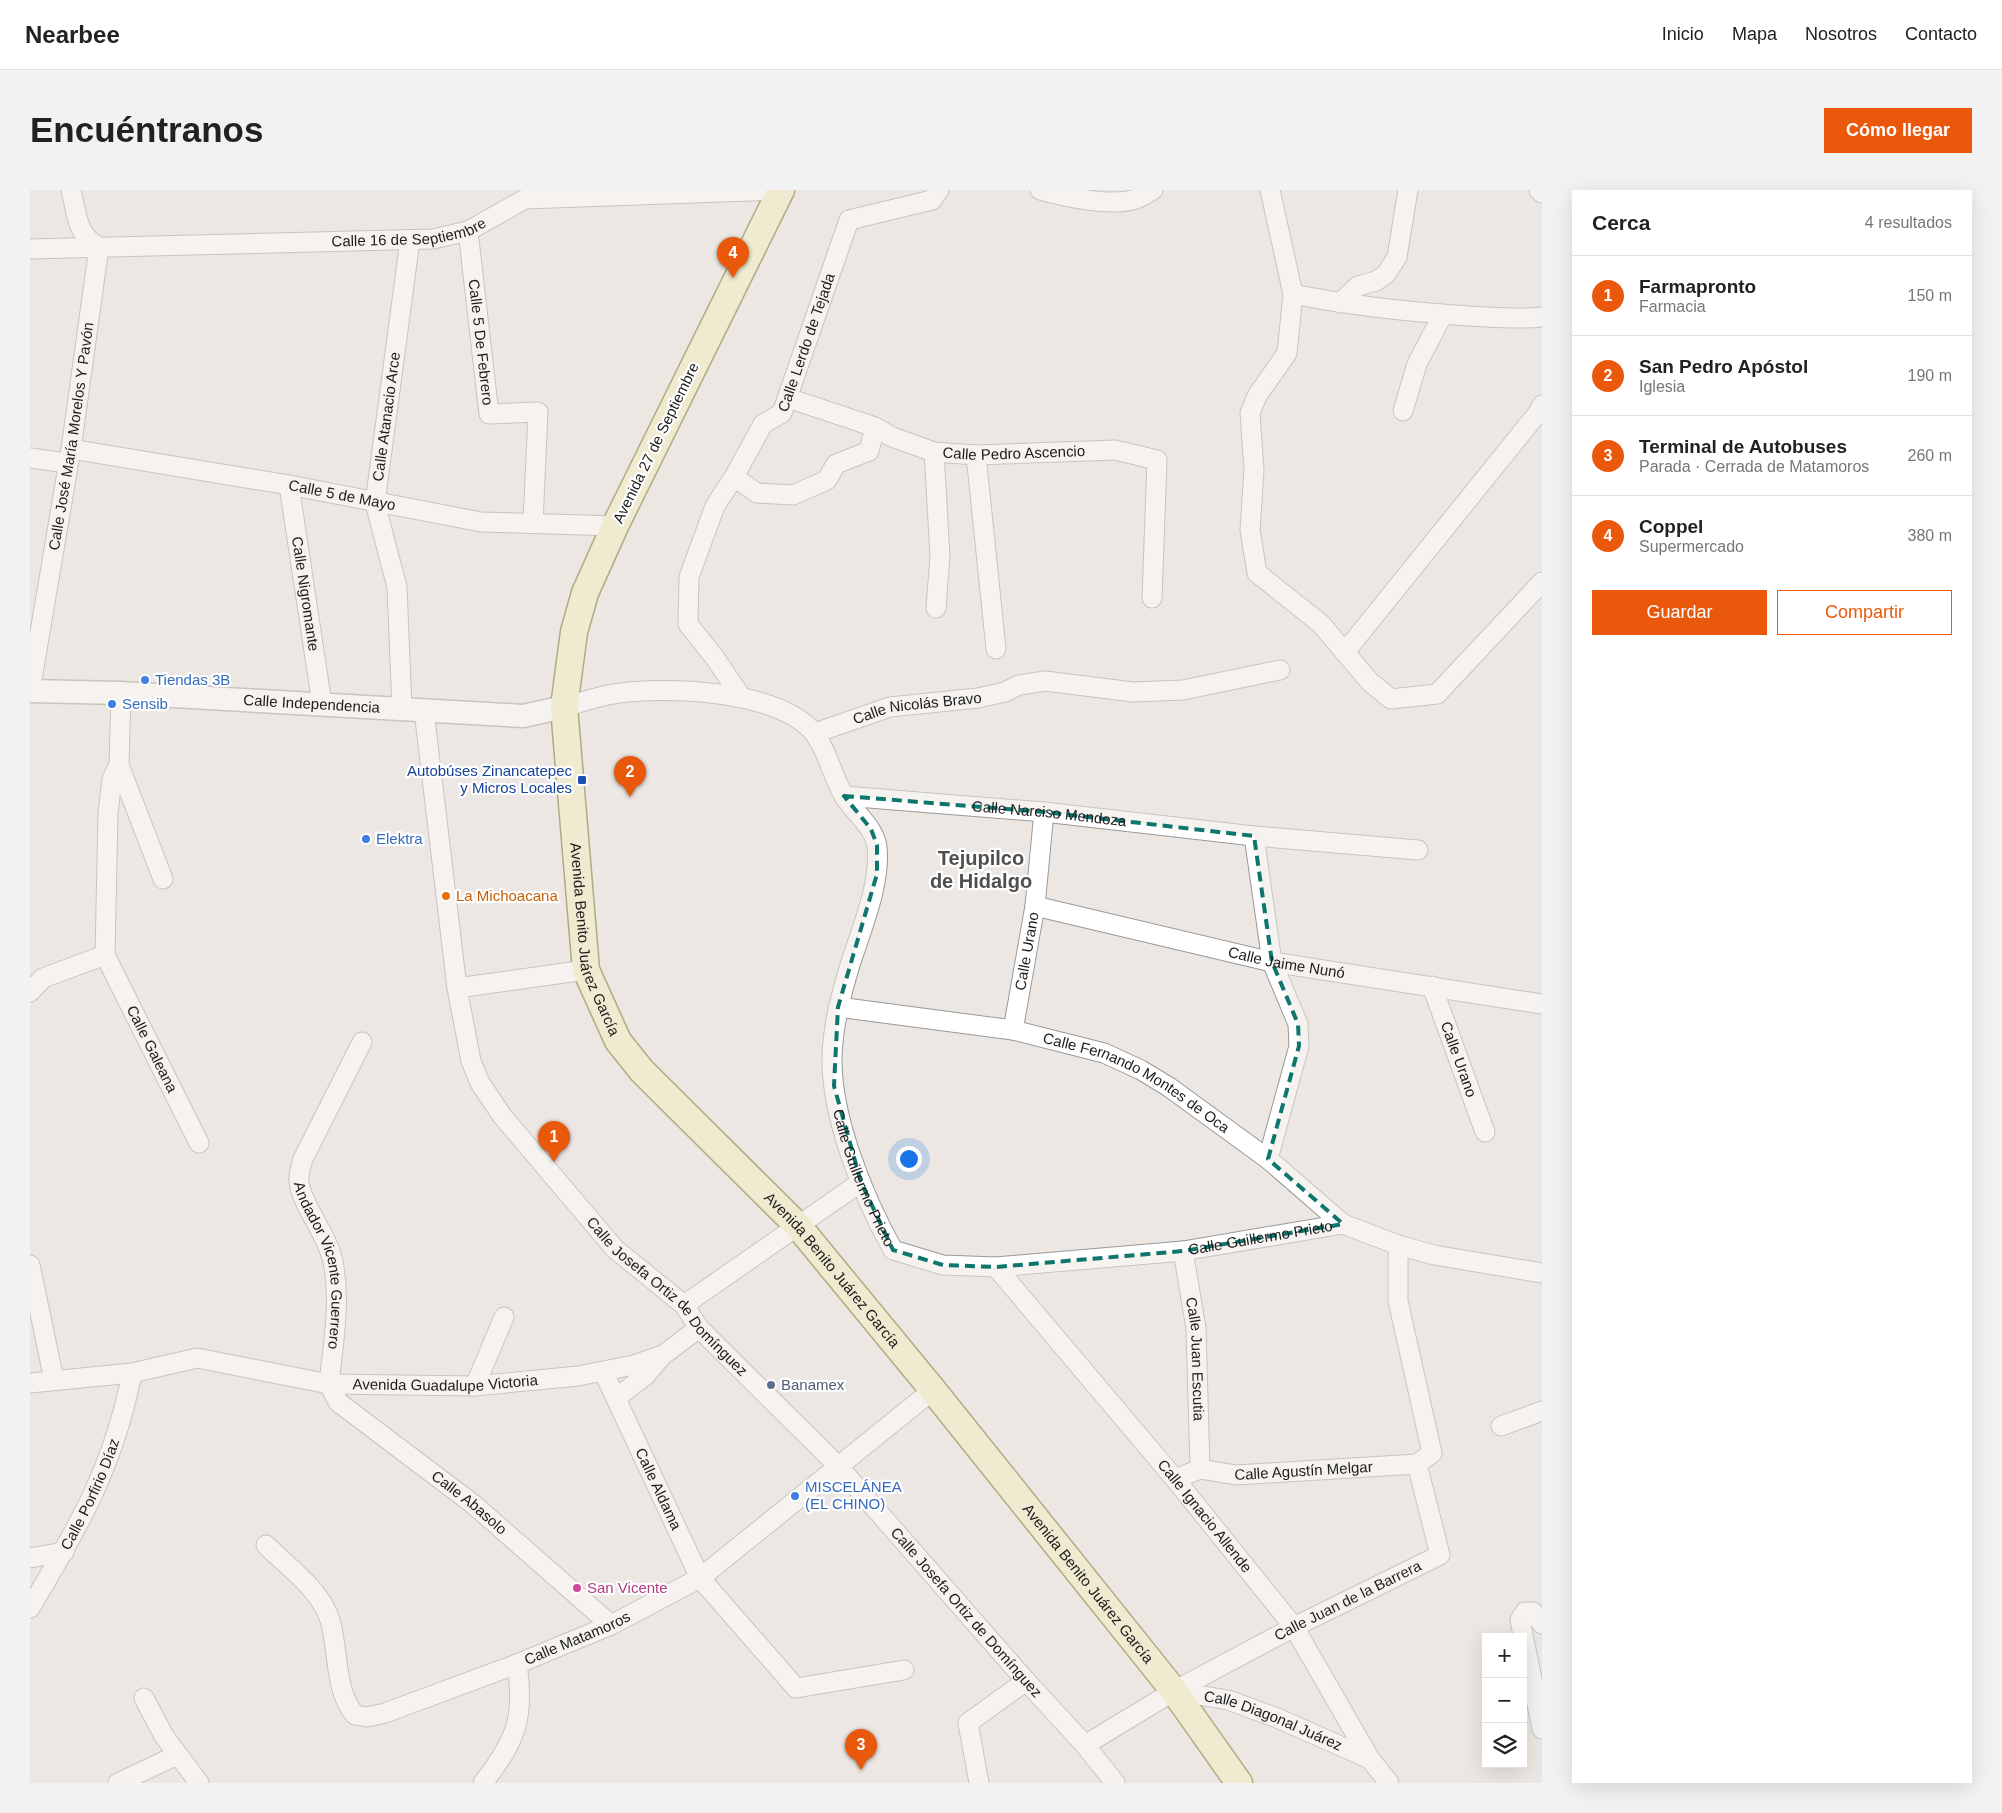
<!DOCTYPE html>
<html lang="es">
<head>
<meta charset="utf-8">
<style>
  body { margin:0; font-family:Arial,sans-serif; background:#f2f2f2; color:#222 }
  .controls { position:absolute; right:15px; bottom:15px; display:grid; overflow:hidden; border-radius:0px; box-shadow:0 5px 20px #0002 }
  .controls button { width:45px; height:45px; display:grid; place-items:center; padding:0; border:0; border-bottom:1px solid #e0e0e0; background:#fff; color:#222; font:25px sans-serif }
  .you { position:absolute; left:878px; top:968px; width:18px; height:18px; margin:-12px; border:4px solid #fff; border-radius:50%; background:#1a73e8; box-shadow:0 0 0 8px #1a73e833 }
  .badge { display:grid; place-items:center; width:32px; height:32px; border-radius:50%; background:#ea580c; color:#fff; font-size:16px; font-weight:700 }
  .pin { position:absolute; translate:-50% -41px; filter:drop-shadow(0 1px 2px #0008) }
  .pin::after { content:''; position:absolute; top:26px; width:18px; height:15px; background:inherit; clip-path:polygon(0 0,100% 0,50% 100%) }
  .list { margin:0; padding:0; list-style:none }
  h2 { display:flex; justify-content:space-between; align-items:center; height:65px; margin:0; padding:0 20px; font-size:21px }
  h2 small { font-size:16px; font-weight:400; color:#767676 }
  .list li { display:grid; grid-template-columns:32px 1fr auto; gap:15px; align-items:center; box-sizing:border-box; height:80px; padding:0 20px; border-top:1px solid #e0e0e0 }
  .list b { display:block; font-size:19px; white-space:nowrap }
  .list p { margin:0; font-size:16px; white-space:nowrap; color:#767676 }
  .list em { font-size:16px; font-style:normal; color:#767676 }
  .actions { display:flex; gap:10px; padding:15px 20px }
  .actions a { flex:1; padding:11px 0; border:1px solid #ea580c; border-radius:0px; text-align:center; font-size:18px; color:#ea580c }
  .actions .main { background:#ea580c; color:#fff }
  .icon { flex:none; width:28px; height:28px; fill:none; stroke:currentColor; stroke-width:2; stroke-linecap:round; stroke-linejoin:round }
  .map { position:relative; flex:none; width:1512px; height:1593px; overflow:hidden; border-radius:0px }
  header { display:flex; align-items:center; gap:30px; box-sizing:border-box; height:70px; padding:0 25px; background:#fff; border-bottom:1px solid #e0e0e0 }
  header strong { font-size:24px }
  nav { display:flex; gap:28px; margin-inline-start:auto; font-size:18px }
  .intro { display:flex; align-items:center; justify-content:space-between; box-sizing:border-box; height:120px; padding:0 30px }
  h1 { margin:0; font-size:35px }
  .button { padding:12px 22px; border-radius:0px; background:#ea580c; color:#fff; font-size:18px; font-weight:700 }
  main { display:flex; gap:30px; padding:0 30px }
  aside { flex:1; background:#fff; border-radius:0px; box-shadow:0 5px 20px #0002 }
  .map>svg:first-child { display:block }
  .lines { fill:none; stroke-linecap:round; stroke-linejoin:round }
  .minor-casing { stroke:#999; stroke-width:21 }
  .tertiary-casing { stroke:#999; stroke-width:25 }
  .secondary-casing { stroke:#656310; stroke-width:29 }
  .minor { stroke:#fff; stroke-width:19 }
  .tertiary { stroke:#fff; stroke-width:22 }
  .secondary { stroke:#f1edbb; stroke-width:26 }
  .marked { fill:none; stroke:#0f766e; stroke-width:4; stroke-dasharray:10 6; stroke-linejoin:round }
  .shop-dot { fill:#3f7fe0; stroke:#fff; stroke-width:2 }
  .transit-dot { fill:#1a4fb4; stroke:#fff; stroke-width:2 }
  .food-dot { fill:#e8710a; stroke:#fff; stroke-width:2 }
  .service-dot { fill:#5c6f8a; stroke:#fff; stroke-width:2 }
  .hotel-dot { fill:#d1479c; stroke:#fff; stroke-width:2 }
  .labels { text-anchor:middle; stroke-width:4.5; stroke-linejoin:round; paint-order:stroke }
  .street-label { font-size:15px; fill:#1c1c1c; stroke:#fff }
  .shop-label { font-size:15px; fill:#366cbe; stroke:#fff; text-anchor:start }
  .transit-label { font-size:15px; fill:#164399; stroke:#fff; text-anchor:end }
  .food-label { font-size:15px; fill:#c56008; stroke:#fff; text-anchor:start }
  .service-label { font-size:15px; fill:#4e5e75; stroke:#fff; text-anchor:start }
  .hotel-label { font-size:15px; fill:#b23c85; stroke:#fff; text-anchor:start }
  .district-label { font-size:20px; font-weight:bold; fill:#4f4f4f; stroke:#fff }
</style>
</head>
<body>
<header>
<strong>Nearbee</strong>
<nav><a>Inicio</a><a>Mapa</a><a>Nosotros</a><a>Contacto</a></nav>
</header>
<div class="intro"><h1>Encuéntranos</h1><a class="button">Cómo llegar</a></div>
<main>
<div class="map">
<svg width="1512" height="1593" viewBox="0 0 1512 1593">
  <rect width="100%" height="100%" fill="#ece7e2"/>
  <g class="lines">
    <defs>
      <g id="minor">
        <path d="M 1010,0 C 1034,7 1082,17 1106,9 C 1112,7 1117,3 1123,0"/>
        <polyline points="1240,0 1263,104 1257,163 1227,206 1220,223 1224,280 1220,340 1227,383 1291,434 1340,492 1361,509 1407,504 1512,392"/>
        <polyline points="1509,0 1512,3"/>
        <path id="s1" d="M 438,41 L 459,224 L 508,222 L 503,333"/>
        <path id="s2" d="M 0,59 L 403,49 L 438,41 L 495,9 L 751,0"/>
        <path d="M 1263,104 C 1321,116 1380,122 1439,126 C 1463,127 1488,130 1512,127"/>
        <polyline points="1310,113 1328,96 1346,91 1356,84 1367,67 1378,0"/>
        <path id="s3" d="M 758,208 L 845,237 L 862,247 L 904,262 L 946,265 L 1085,260 L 1127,270 L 1122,408"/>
        <polyline points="1373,221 1387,174 1413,124"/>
        <path id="s4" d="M 41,259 L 259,295 L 451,332 L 585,336"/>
        <polyline points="904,262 910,366 906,418"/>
        <polyline points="946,265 966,459"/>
        <polyline points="0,268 37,273"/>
        <polyline points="704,287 727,303 763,305 797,290 806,274 839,261 845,237"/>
        <path id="s5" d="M 259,295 L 292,514"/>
        <polyline points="1315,462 1507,224 1512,215"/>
        <path id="s6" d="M 0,501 L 41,259 L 69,57 C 46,45 47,23 41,0"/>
        <path id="s7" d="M 91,503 L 89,575 L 82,589 L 78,623 L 75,765 L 169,953"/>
        <path id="s8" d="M 712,508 L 685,468 L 658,434 L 659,387 L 685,316 L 704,287 L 733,234 L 752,223 L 819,30 L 902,10 L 909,0"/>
        <path id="s9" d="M 534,517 C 549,513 563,508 578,505 C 629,495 749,499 784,543 C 797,559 803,588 814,606 C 824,623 844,636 847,657 C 851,694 831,740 820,775 C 811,805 803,835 802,867 C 801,928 834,1008 863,1060 L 913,1075 L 966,1077 L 1153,1061 L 1313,1034"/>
        <path id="s10" d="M 372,519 L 367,397 L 345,313 L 380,50"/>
        <path id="s11" d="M 394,521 L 427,798 L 441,871 L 450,893 L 473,927 L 585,1059 L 654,1115 L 669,1138 L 808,1276 L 996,1491 L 1055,1555 L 1085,1593"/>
        <path id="s12" d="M 785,543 L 860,517 L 948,508 L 975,502 L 989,495 L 1015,491 L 1103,502 L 1153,500 L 1250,480"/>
        <polyline points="89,575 133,689"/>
        <path id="s13" d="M 814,606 L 1014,622 L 1224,646 L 1388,660"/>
        <polyline points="1224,646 1242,772 1268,834 1269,856 1238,969"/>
        <path id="s14" d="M 1005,716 L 1242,772 L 1512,814"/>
        <path id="s15" d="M 1402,796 L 1455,942"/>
        <polyline points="427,798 556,780"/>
        <polyline points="0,802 13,788 75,765"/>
        <path id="s16" d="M 808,817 L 983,840 L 1074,863 L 1111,880 L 1139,897 L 1238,969 L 1313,1034 L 1368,1055 L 1404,1065 L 1512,1083"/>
        <path id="s17" d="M 983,840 L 1005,716 L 1014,622"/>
        <path id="s18" d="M 332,852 L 273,969 C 271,977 268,984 269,992 C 271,1014 298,1045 303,1072 C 311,1112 303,1154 299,1194 L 308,1212 L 443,1314 L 581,1435"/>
        <path id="s19" d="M 1153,1061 L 1166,1138 L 1170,1279"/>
        <polyline points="0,1075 24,1190"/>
        <path id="s20" d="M 966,1077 L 1145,1289 L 1264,1437 L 1340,1569 L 1359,1593"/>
        <polyline points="654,1115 831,992"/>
        <path id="s21" d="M 574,1183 L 670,1388 L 766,1498 L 874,1480"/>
        <path id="s22" d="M 0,1193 L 102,1183 L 167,1168 L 299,1194 L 445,1196 L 548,1186 L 604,1175 L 633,1165 L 669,1138"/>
        <polyline points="445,1196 474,1127"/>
        <polyline points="586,1208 615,1186 631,1167"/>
        <polyline points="1471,1236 1512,1221"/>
        <path id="s23" d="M 1145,1289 L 1170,1279 L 1206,1285 L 1387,1274 L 1402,1263 L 1368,1111 L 1368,1055"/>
        <path id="s24" d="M 236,1355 C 258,1377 291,1400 300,1430 C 309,1461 304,1500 325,1525 L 337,1527 L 355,1523 L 487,1474 L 581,1435 L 670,1388 L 903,1200"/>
        <polyline points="0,1368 34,1362"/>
        <path id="s25" d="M 0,1418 C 48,1338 84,1276 102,1183"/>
        <polyline points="1512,1434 1503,1422 1495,1422 1490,1430 1512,1539"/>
        <path id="s26" d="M 1144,1501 L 1198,1510 L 1247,1528 L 1340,1569"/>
        <polyline points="114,1508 134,1546 169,1593"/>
        <path id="s27" d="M 1055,1555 L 1144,1501 L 1264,1437 L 1410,1365 L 1387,1274"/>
        <polyline points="88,1593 147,1565"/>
        <path d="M 453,1593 C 486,1550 495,1529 487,1474"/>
        <polyline points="949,1593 938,1533 996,1491"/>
      </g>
      <g id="tertiary">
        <path id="s28" d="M 0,501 L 91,503 L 493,526 L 534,517"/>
      </g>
      <g id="secondary">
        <path id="s29" d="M 751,0 L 585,336 L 555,403 L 544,442 L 534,517 L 556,780 L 588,851 L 612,881 L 768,1036 L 903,1200 L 1144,1501 L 1209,1593"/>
      </g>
    </defs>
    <use href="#minor" class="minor-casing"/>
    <use href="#tertiary" class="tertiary-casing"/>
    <use href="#secondary" class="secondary-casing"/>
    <use href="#minor" class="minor"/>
    <use href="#tertiary" class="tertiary"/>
    <use href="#secondary" class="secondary"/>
  </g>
  <path d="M0 0H1512V1593H0ZM 814,606 L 1014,622 L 1224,646 L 1242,772 L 1268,834 L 1269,856 L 1238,969 L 1313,1034 L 1153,1061 L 966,1077 L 913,1075 L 863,1060 L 831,992 L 804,896 L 808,817 L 847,684 L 847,655 L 841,639 Z" fill="#ece7e2" fill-opacity=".55" fill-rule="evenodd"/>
  <path class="marked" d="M 814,606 L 1014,622 L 1224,646 L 1242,772 L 1268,834 L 1269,856 L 1238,969 L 1313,1034 L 1153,1061 L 966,1077 L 913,1075 L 863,1060 L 831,992 L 804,896 L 808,817 L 847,684 L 847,655 L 841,639 Z"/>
  <g class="shop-dot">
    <circle cx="115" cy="490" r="5"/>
    <circle cx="82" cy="514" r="5"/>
    <circle cx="336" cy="649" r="5"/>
    <circle cx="765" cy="1306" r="5"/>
  </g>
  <rect class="transit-dot" x="547" y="585" width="10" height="10" rx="2.5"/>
  <circle class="food-dot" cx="416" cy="706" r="5"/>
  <circle class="service-dot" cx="741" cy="1195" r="5"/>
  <circle class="hotel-dot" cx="547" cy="1398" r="5"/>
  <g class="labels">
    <g class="street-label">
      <text dy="5" stroke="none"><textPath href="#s2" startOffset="380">Calle 16 de Septiembre</textPath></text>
      <text dy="5" stroke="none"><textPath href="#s8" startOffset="406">Calle Lerdo de Tejada</textPath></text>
      <text dy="5" stroke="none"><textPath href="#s1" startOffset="112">Calle 5 De Febrero</textPath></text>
      <text dy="5" stroke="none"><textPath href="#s10" startOffset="296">Calle Atanacio Arce</textPath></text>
      <text dy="5" stroke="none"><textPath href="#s6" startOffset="258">Calle José María Morelos Y Pavón</textPath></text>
      <text transform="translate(626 253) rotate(-64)" y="5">Avenida 27 de Septiembre</text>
      <text dy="5" stroke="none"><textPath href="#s3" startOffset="236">Calle Pedro Ascencio</textPath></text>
      <text dy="5" stroke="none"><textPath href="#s4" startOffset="275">Calle 5 de Mayo</textPath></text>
      <text dy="5" stroke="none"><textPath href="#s5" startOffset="110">Calle Nigromante</textPath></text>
      <text dy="5" stroke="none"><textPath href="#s28" startOffset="282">Calle Independencia</textPath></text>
      <text dy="5" stroke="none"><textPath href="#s12" startOffset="106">Calle Nicolás Bravo</textPath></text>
      <text dy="5" stroke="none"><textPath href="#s13" startOffset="206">Calle Narciso Mendoza</textPath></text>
      <text dy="5" stroke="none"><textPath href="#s29" startOffset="800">Avenida Benito Juárez García</textPath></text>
      <text dy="5" stroke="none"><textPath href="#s17" startOffset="80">Calle Urano</textPath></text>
      <text dy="5" stroke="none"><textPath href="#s14" startOffset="258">Calle Jaime Nunó</textPath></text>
      <text dy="5" stroke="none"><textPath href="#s7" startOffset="369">Calle Galeana</textPath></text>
      <text dy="5" stroke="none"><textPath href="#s15" startOffset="78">Calle Urano</textPath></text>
      <text dy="5" stroke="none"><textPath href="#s16" startOffset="312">Calle Fernando Montes de Oca</textPath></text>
      <text dy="5" stroke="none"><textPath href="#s9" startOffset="735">Calle Guillermo Prieto</textPath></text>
      <text dy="5" stroke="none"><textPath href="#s9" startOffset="1185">Calle Guillermo Prieto</textPath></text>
      <text dy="5" stroke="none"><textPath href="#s18" startOffset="242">Andador Vicente Guerrero</textPath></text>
      <text dy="5" stroke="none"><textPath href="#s29" startOffset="1220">Avenida Benito Juárez García</textPath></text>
      <text dy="5" stroke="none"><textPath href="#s11" startOffset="662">Calle Josefa Ortiz de Domínguez</textPath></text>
      <text dy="5" stroke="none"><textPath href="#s19" startOffset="109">Calle Juan Escutia</textPath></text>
      <text dy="5" stroke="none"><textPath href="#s22" startOffset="420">Avenida Guadalupe Victoria</textPath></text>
      <text dy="5" stroke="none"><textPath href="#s23" startOffset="131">Calle Agustín Melgar</textPath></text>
      <text dy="5" stroke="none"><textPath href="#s21" startOffset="128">Calle Aldama</textPath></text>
      <text dy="5" stroke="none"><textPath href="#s25" startOffset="129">Calle Porfirio Díaz</textPath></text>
      <text dy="5" stroke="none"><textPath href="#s18" startOffset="550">Calle Abasolo</textPath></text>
      <text dy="5" stroke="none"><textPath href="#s20" startOffset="325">Calle Ignacio Allende</textPath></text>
      <text dy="5" stroke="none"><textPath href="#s29" startOffset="1625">Avenida Benito Juárez García</textPath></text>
      <text dy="5" stroke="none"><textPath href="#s27" startOffset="300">Calle Juan de la Barrera</textPath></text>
      <text dy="5" stroke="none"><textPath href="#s11" startOffset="1098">Calle Josefa Ortiz de Domínguez</textPath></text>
      <text dy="5" stroke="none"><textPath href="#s24" startOffset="436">Calle Matamoros</textPath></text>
      <text dy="5" stroke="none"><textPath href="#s26" startOffset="104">Calle Diagonal Juárez</textPath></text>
    </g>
    <g class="shop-label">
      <text x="125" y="495">Tiendas 3B</text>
      <text x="92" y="519">Sensib</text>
      <text x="346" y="654">Elektra</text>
      <text x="775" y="1302">MISCELÁNEA<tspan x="775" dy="17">(EL CHINO)</tspan></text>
    </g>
    <g class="transit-label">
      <text x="542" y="586">Autobúses Zinancatepec<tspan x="542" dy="17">y Micros Locales</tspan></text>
    </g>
    <g class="food-label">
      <text x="426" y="711">La Michoacana</text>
    </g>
    <g class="service-label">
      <text x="751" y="1200">Banamex</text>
    </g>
    <g class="hotel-label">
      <text x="557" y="1403">San Vicente</text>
    </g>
    <g class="district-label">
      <text x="951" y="675">Tejupilco<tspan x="951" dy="23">de Hidalgo</tspan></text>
    </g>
  </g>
</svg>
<div class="controls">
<button>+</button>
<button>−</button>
<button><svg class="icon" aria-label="layers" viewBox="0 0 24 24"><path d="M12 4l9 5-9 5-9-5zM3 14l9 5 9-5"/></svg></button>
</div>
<div class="you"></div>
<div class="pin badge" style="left:524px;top:972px">1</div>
<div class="pin badge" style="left:600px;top:607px">2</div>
<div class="pin badge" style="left:831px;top:1580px">3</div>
<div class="pin badge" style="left:703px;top:88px">4</div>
</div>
<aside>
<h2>Cerca<small>4 resultados</small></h2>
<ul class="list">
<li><span class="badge">1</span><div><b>Farmapronto</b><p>Farmacia</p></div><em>150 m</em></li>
<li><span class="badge">2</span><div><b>San Pedro Apóstol</b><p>Iglesia</p></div><em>190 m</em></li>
<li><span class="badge">3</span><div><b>Terminal de Autobuses</b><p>Parada · Cerrada de Matamoros</p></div><em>260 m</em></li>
<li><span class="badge">4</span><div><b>Coppel</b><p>Supermercado</p></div><em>380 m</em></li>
</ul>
<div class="actions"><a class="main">Guardar</a><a>Compartir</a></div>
</aside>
</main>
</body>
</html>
